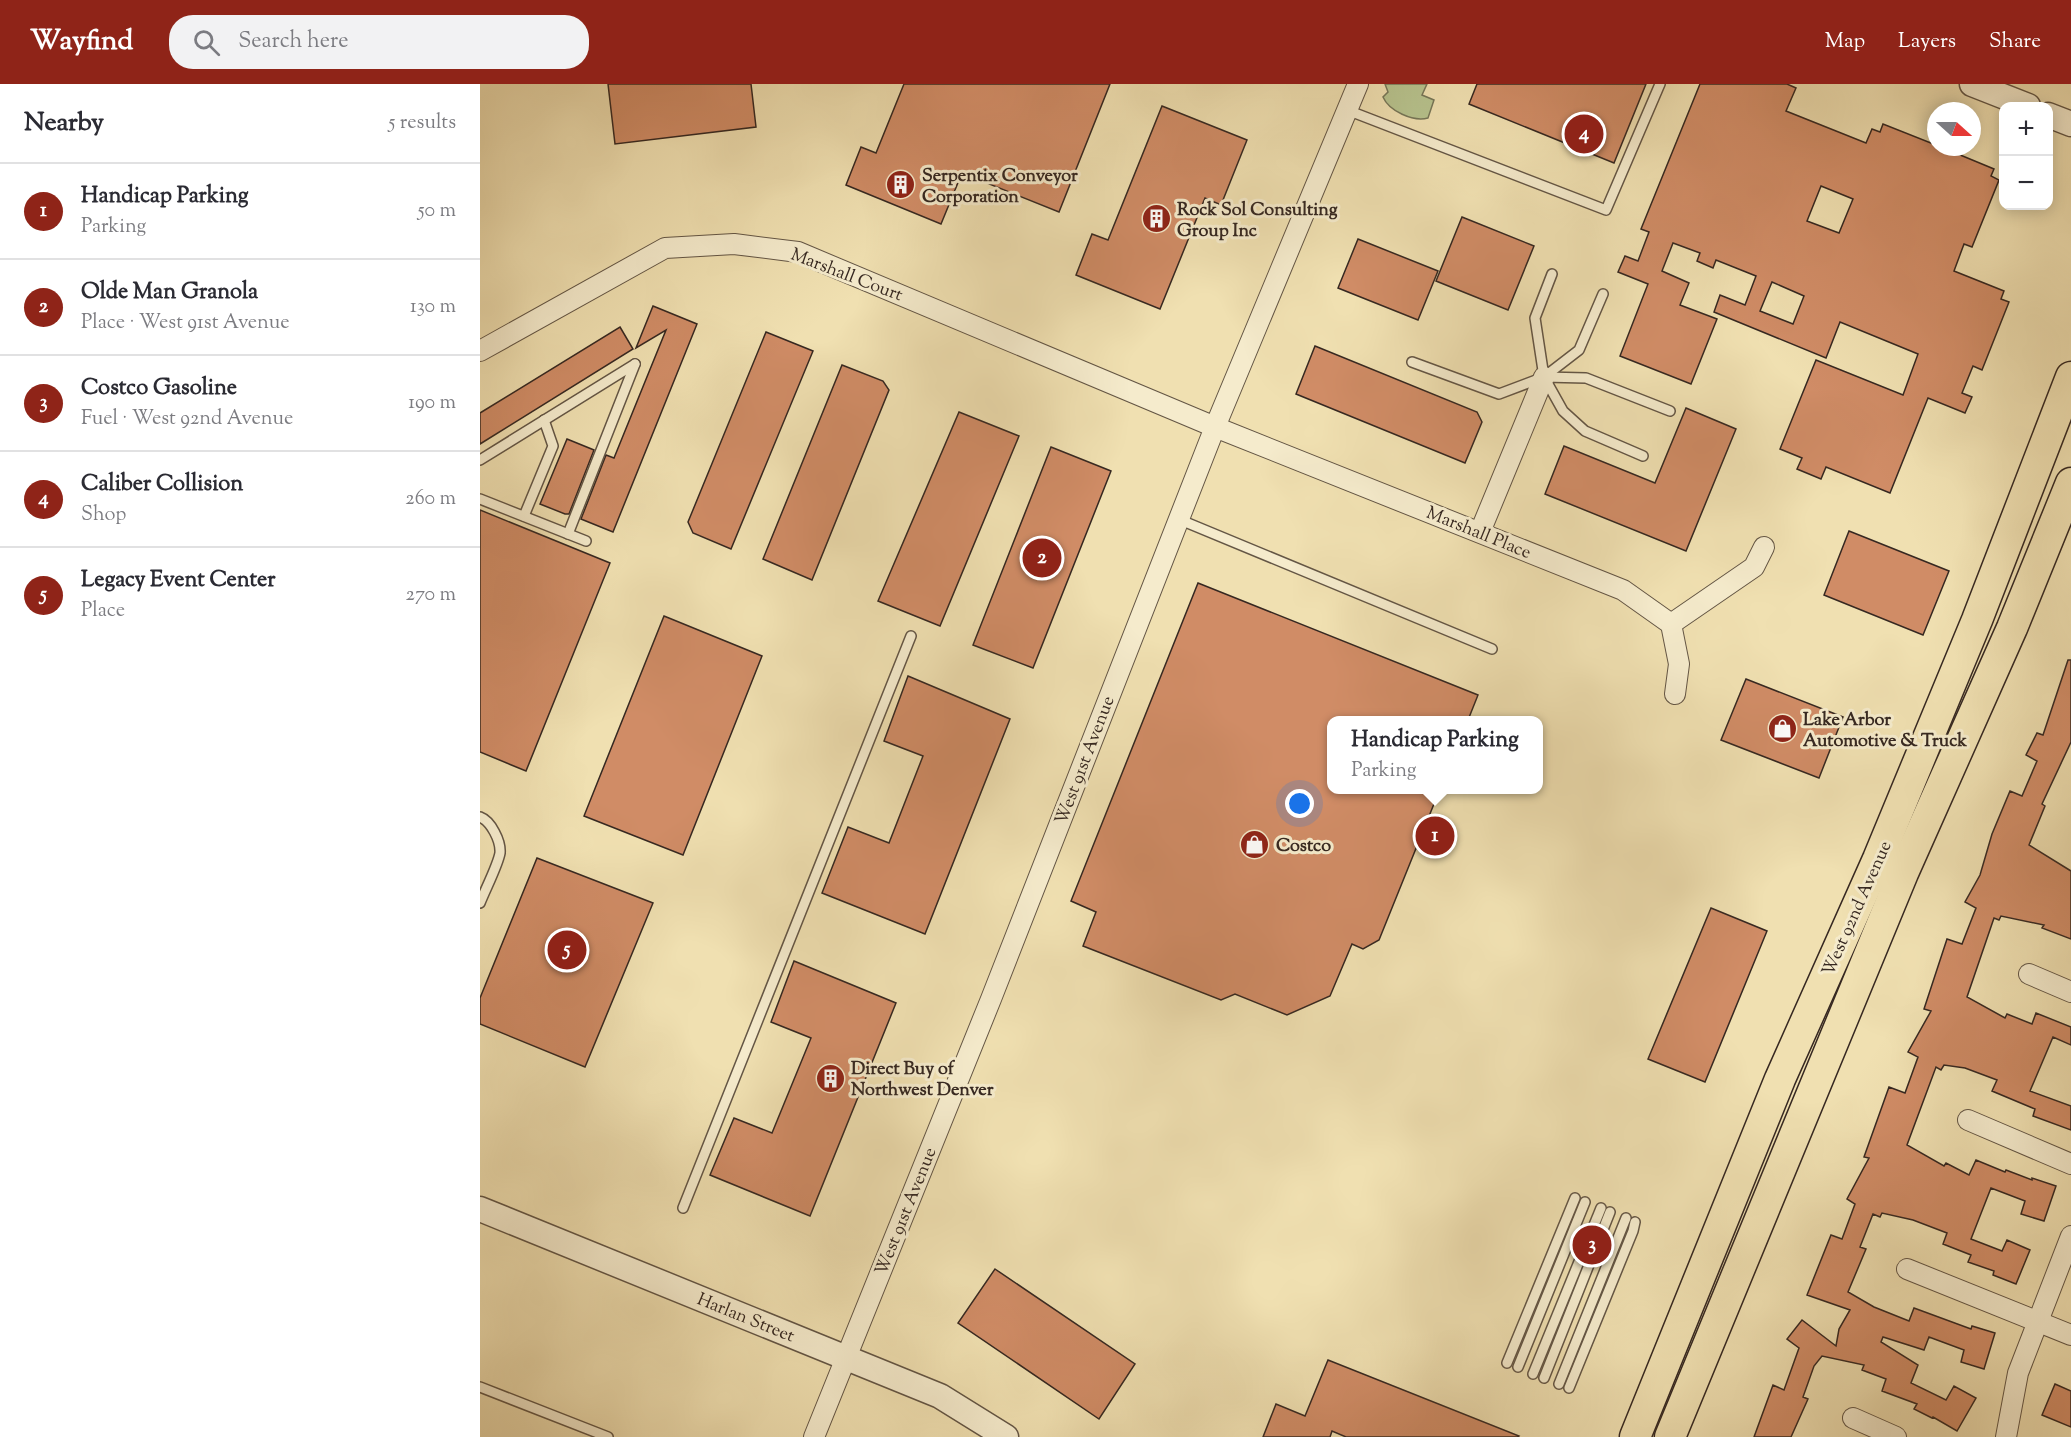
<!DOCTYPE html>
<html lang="en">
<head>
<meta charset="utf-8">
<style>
  body { margin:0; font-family:"Sorts Mill Goudy",serif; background:#f2f2f3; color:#2b2b33 }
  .controls { position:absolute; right:18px; top:18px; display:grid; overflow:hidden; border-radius:12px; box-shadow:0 3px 15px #0003 }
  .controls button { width:54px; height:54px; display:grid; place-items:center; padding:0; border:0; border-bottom:2px solid #e1e1e2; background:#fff; color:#2b2b33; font:30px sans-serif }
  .compass { position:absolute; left:1447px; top:18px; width:54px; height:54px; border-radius:50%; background:#fff; box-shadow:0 3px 15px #0003; rotate:111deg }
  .you { position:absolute; left:820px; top:720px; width:21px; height:21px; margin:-15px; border:4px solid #fff; border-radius:50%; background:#1a73e8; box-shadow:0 0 0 9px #1a73e833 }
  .badge { display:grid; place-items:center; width:39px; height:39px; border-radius:50%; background:#8f2418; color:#fff; font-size:20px; font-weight:700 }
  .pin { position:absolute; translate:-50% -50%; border:3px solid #fff; box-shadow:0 2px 6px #0006 }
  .popup { position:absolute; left:847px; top:632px; width:216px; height:78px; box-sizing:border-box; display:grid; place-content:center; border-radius:12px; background:#fff; filter:drop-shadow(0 2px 4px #0005); font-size:20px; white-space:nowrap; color:#7c7c81 }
  .popup b { font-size:22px; color:#2b2b33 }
  .popup::after { content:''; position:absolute; left:50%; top:100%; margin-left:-12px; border:12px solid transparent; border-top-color:#fff }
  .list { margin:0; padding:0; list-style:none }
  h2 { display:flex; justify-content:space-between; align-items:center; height:78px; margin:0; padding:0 24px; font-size:26px }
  h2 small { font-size:20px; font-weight:400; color:#7c7c81 }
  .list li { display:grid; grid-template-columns:39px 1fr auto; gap:18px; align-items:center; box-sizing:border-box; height:96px; padding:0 24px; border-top:2px solid #e1e1e2 }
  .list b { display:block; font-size:22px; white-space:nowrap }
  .list p { margin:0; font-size:20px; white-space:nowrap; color:#7c7c81 }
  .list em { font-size:20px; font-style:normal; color:#7c7c81 }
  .icon { flex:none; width:33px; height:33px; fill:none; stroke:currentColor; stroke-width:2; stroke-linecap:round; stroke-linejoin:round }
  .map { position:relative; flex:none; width:1591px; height:1353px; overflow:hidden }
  header { display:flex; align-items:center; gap:36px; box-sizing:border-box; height:84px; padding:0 30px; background:#8f2418; color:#fff }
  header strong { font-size:28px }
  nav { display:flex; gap:33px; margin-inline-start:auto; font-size:21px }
  .search { width:420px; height:54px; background:#f2f2f3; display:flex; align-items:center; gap:15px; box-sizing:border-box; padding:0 21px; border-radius:24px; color:#7c7c81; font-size:22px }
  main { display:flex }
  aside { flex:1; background:#fff }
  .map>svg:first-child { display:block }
  .green { fill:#b7c38e; stroke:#767658; stroke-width:1.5 }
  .building { fill:#d08c66; stroke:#362821; stroke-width:1.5; fill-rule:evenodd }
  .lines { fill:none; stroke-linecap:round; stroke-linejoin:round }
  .service-casing { stroke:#645645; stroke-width:12 }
  .minor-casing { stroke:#645645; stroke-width:22 }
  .tertiary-casing { stroke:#645645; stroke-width:27 }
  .primary-casing { stroke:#362821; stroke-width:33 }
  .service { stroke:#f5ebcc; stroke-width:9 }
  .minor { stroke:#f5ebcc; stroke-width:20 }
  .tertiary { stroke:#f5ebcc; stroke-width:24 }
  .primary { stroke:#f0e0b1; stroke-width:30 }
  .labels { text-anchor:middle; stroke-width:6; stroke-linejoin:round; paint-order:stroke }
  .poi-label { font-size:18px; font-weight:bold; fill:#362821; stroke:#f5ebcc; text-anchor:start }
  .street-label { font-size:18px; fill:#362821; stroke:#f5ebcc }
</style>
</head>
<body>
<header>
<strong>Wayfind</strong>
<div class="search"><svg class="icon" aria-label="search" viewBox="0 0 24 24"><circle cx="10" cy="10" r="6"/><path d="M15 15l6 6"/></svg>Search here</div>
<nav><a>Map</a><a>Layers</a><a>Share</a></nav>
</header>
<main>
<aside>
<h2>Nearby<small>5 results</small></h2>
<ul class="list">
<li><span class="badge">1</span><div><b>Handicap Parking</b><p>Parking</p></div><em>50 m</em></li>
<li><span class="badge">2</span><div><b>Olde Man Granola</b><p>Place · West 91st Avenue</p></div><em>130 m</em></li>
<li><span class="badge">3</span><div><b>Costco Gasoline</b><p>Fuel · West 92nd Avenue</p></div><em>190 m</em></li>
<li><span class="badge">4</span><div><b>Caliber Collision</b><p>Shop</p></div><em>260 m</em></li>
<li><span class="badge">5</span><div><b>Legacy Event Center</b><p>Place</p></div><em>270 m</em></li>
</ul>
</aside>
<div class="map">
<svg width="1591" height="1353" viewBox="0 0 1591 1353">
  <rect width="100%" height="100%" fill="#f0e0b1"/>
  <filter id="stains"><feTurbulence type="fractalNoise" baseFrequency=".00333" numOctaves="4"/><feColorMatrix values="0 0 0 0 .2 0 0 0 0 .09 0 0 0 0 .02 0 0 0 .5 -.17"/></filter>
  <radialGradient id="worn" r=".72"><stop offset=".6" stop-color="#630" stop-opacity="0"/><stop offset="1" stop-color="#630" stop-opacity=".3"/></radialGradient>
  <path class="green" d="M 905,0 L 947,0 L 942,11 L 954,16 L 948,34 C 933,38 909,27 903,13 L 908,8 Z"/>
  <g class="building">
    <polygon points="128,0 271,0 276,43 135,60"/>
    <polygon points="424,0 630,0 579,128 482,89 461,140 366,101 381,63 396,69"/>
    <polygon points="997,0 1166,0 1134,79 989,20"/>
    <path d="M 1220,0 L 1307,0 L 1316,4 L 1306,27 L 1386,59 L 1392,45 L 1400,48 L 1403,40 L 1456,61 L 1456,63 L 1461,63 L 1514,85 L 1511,92 L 1519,96 L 1492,163 L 1484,160 L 1474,187 L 1524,207 L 1521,215 L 1529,218 L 1502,286 L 1493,282 L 1482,309 L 1492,313 L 1485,329 L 1448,314 L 1410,409 L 1346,383 L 1341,395 L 1317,385 L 1322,374 L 1300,365 L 1336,276 L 1423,311 L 1438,270 L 1360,238 L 1346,274 L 1234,228 L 1240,211 L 1265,221 L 1276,192 L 1236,176 L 1233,184 L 1217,177 L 1220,169 L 1193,159 L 1182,187 L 1209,199 L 1200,221 L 1237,235 L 1211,300 L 1140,272 L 1168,200 L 1138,188 L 1145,172 L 1158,177 L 1169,148 L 1161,145 ZM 1341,102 L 1373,115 L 1359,149 L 1327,137 ZM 1292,198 L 1324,212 L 1313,240 L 1280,227 Z"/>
    <polygon points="682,22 767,56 741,121 725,114 680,225 596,191 612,150 628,156"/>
    <polygon points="982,133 1054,162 1028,226 956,197"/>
    <polygon points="878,155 958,187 938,236 858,204"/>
    <polygon points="173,222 217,240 133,448 101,435 126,371 134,374 186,246 156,264"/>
    <polygon points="140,243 153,265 0,360 0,329"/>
    <polygon points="286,248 333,267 251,465 213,449 208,438"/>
    <polygon points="835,262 997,328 1002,338 985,379 816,310"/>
    <polygon points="362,281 403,297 409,306 332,496 283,475"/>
    <polygon points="1206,324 1256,345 1206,467 1065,410 1084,362 1175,399"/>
    <polygon points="479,328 539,352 460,542 398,517"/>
    <polygon points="87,355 114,366 89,430 85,430 60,420"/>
    <polygon points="571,363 631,387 553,584 493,561"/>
    <polygon points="0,426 130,479 46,687 0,668"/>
    <polygon points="1369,447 1469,487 1443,551 1344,511"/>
    <polygon points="718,499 998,611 988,636 852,636 852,705 960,705 899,856 883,865 872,860 850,912 807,931 755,910 741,916 603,862 616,828 591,817"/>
    <polygon points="184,532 282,572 203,771 104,732"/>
    <polygon points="1588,576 1591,576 1591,658 1562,720 1565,722 1549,761 1591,787 1591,855 1562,844 1564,841 1521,832 1519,836 1514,834 1487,913 1525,934 1527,930 1552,940 1556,929 1591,943 1591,961 1573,953 1550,1007 1591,1022 1591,1046 1553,1032 1555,1025 1512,1007 1517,996 1485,984 1464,981 1461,986 1456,983 1427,1061 1464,1082 1466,1079 1489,1091 1496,1076 1525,1088 1526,1086 1552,1096 1552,1094 1576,1102 1564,1137 1541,1130 1545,1117 1511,1104 1491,1155 1522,1167 1527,1156 1550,1166 1536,1200 1513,1191 1514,1187 1488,1178 1491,1171 1463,1160 1467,1149 1433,1136 1402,1129 1400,1133 1393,1130 1380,1163 1386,1165 1368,1208 1394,1223 1429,1237 1434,1224 1491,1245 1492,1242 1515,1249 1504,1285 1481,1278 1484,1266 1449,1253 1444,1266 1403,1253 1401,1258 1438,1281 1431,1299 1466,1316 1474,1302 1496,1314 1477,1347 1453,1333 1452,1334 1434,1325 1437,1320 1402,1307 1406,1295 1382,1286 1384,1281 1342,1272 1334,1282 1323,1313 1328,1315 1311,1353 1274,1353 1293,1301 1304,1306 1319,1264 1307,1255 1322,1236 1356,1262 1359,1245 1370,1226 1327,1211 1351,1151 1362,1155 1375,1120 1367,1115 1389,1074 1384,1073 1409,1003 1425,1009 1438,973 1428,968 1451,927 1444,925 1467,855 1482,860 1496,824 1485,818 1500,791 1512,750 1530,707 1542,712 1557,677 1546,671 1557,649 1563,651"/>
    <polygon points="428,592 530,635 445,850 342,809 368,743 409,759 443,672 404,657"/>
    <polygon points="1266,595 1363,633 1339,694 1241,656"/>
    <polygon points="57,774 173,819 105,983 0,940 0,914"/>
    <polygon points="1231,824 1287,847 1225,998 1168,975"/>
    <polygon points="314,877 416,919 330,1132 230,1091 254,1034 292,1049 331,954 291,938"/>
    <polygon points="515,1185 655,1280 619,1335 478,1239"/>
    <polygon points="848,1276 1039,1352 1038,1353 866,1353 852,1347 850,1353 783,1353 796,1320 825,1332"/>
    <polygon points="1575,1300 1591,1307 1591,1343 1562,1331"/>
  </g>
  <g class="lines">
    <defs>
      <g id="service">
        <polyline points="867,26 1126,126 1180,0"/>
        <polyline points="1072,190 1055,234 1064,293 1083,327 1105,347 1163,372"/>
        <polyline points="932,278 1019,310 1064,293 1099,266 1123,210"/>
        <polyline points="1064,293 1106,294 1190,327"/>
        <polyline points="0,376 155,280"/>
        <polyline points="0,415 106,457"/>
        <polyline points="44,432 73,362 64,336"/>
        <polyline points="698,435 1012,565"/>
        <polyline points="88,450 155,280"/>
        <path d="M 0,733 C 11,737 21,757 20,769 C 18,781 5,806 0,819"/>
        <polyline points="203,1124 431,552"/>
        <polyline points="1027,1279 1095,1114"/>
        <polyline points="1038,1283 1105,1118"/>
        <polyline points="1053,1290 1121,1124"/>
        <polyline points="1064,1294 1130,1128"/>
        <polyline points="1079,1300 1146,1134"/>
        <polyline points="0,1303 128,1353"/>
        <polyline points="1089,1304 1153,1147 1155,1138"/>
      </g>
      <g id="minor">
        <polyline points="0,267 185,164 254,160 318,168 735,343 1143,506 1191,540 1199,580 1195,610"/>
        <polyline points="1000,448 1064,293"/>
        <polyline points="1191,540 1274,483 1284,463"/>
        <polyline points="1549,890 1591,908"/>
        <polyline points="1488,1036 1591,1080"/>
        <polyline points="1427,1185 1591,1251"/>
        <polyline points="1373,1334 1416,1353"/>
        <polyline points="334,1353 511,915 735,343 878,0"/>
        <polyline points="1526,1353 1538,1289 1591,1152"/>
      </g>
      <g id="tertiary">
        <polyline points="1492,0 1548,22"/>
        <polyline points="1568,31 1591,40"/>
        <polyline points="0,1125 460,1312 526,1353"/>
      </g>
      <g id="primary">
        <polyline points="1155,1353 1300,995 1398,775 1497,536 1591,293"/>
        <polyline points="1190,1353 1423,789 1532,544 1591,399"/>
      </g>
    </defs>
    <use href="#service" class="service-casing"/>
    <use href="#minor" class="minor-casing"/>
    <use href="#tertiary" class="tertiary-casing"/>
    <use href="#primary" class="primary-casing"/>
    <use href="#service" class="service"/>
    <use href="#minor" class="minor"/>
    <use href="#tertiary" class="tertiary"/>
    <use href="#primary" class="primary"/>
  </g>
  <defs>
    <symbol id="building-disc" viewBox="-11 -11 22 22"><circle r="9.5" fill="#8f2418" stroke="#f5ebcc"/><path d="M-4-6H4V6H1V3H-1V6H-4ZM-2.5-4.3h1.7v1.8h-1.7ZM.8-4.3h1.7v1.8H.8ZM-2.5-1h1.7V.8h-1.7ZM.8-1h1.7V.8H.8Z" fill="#fff"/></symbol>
    <symbol id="shop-disc" viewBox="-11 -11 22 22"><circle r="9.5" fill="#8f2418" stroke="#f5ebcc"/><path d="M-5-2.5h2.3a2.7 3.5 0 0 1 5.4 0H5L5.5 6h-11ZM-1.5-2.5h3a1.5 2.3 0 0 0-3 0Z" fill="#fff"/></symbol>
  </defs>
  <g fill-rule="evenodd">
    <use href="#building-disc" x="404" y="84" width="33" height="33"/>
    <use href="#building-disc" x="660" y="118" width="33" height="33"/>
    <use href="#shop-disc" x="1286" y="628" width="33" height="33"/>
    <use href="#shop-disc" x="758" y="744" width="33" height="33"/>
    <use href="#building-disc" x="334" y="978" width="33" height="33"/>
  </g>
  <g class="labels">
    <g class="poi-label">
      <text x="442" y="97">Serpentix Conveyor<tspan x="442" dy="21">Corporation</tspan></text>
      <text x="697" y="131">Rock Sol Consulting<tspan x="697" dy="21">Group Inc</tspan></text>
      <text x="1323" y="641">Lake Arbor<tspan x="1323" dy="21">Automotive &amp; Truck</tspan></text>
      <text x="796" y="767">Costco</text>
      <text x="371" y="990">Direct Buy of<tspan x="371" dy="21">Northwest Denver</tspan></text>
    </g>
    <g class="street-label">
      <text transform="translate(367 190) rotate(21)" y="6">Marshall Court</text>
      <text transform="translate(999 448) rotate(22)" y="6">Marshall Place</text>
      <text transform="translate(604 676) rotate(-69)" y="6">West 91st Avenue</text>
      <text transform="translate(1376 824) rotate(-66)" y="6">West 92nd Avenue</text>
      <text transform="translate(425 1127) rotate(-68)" y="6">West 91st Avenue</text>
      <text transform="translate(266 1233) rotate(22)" y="6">Harlan Street</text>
    </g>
  </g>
  <rect width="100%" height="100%" filter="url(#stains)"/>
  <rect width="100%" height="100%" fill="url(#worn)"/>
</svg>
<div class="controls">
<button>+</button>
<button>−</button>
</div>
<svg class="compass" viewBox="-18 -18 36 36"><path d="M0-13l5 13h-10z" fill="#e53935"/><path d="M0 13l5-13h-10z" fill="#7c7c81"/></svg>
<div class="you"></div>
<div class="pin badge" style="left:955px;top:752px">1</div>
<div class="popup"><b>Handicap Parking</b>Parking</div>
<div class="pin badge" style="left:562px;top:474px">2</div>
<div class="pin badge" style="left:1112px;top:1161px">3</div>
<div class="pin badge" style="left:1104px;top:50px">4</div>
<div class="pin badge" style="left:87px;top:866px">5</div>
</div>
</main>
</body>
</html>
